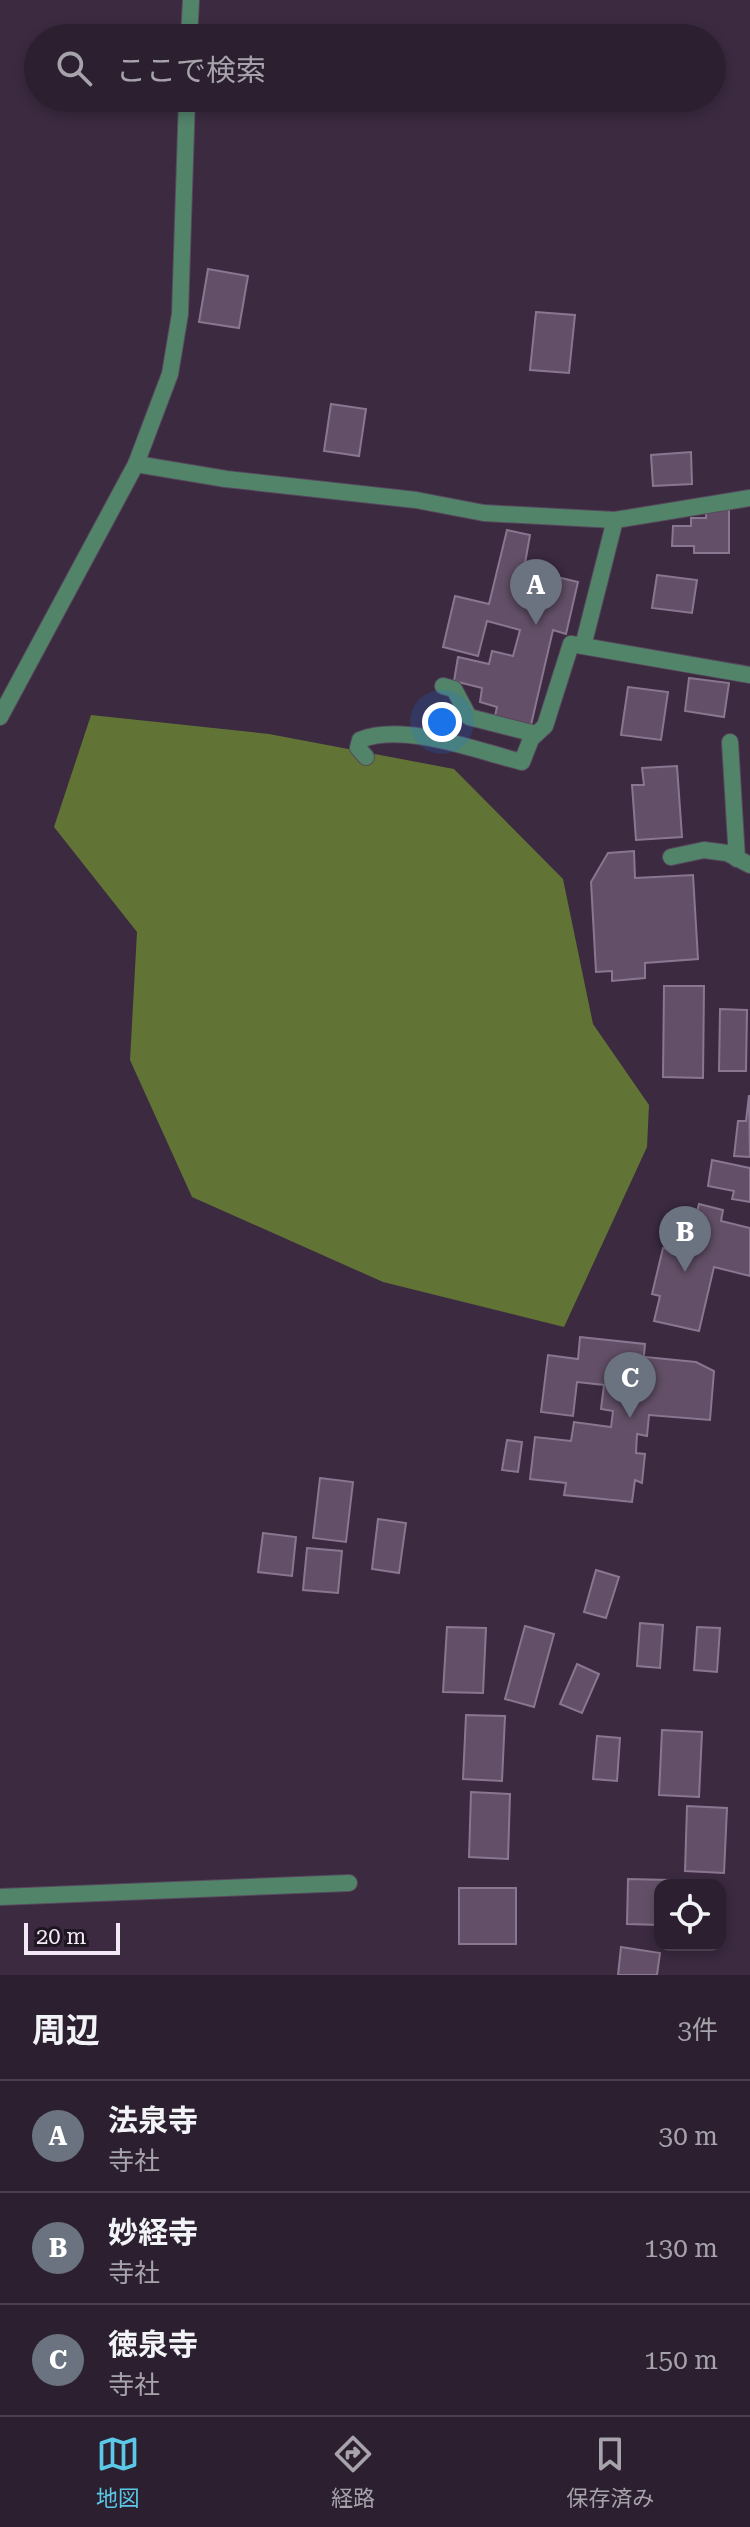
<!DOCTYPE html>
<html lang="ja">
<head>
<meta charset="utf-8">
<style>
  body { margin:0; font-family:"Roboto Serif","Noto Sans JP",serif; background:#342838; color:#f1f3f6 }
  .controls { position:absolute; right:24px; bottom:24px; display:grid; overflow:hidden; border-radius:16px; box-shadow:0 4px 12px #0003 }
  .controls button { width:72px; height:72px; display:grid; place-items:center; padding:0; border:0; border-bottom:2px solid #483e4c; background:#2c2030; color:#f1f3f6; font:40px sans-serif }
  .scale { position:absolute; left:24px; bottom:20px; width:96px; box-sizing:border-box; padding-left:8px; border:4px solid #f3e8f6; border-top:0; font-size:22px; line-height:28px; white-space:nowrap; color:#f3e8f6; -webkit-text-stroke:6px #1e1620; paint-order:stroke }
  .you { position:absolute; left:442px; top:722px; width:28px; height:28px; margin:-20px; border:6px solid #fff; border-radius:50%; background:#1a73e8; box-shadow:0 0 0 12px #1a73e833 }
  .badge { display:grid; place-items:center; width:52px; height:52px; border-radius:50%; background:#5bc8e7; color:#fff; font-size:26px; font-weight:700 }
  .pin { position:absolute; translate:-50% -66px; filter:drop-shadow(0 2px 4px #0008) }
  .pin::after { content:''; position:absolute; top:42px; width:28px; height:24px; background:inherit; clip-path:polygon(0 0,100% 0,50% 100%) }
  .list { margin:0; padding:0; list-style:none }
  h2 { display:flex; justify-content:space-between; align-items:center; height:104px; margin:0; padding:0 32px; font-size:34px }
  h2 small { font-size:26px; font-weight:400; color:#a6a3ab }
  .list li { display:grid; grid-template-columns:52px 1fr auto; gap:24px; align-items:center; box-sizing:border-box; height:112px; padding:0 32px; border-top:2px solid #483e4c }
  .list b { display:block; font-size:30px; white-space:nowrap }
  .list p { margin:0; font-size:26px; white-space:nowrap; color:#a6a3ab }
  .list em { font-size:26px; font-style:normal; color:#a6a3ab }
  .icon { flex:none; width:44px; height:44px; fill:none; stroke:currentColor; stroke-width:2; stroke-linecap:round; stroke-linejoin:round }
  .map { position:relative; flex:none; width:750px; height:1975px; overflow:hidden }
  .search { position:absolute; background:#2c2030; box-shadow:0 4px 12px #0003; left:24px; right:24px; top:24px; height:88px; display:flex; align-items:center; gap:20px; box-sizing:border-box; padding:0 28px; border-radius:44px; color:#a6a3ab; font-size:30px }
  .sheet { height:440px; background:#2c2030 }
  nav { display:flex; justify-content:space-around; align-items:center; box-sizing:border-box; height:112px; border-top:2px solid #483e4c; background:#2c2030; font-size:22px; color:#a6a3ab }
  nav a { display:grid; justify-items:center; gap:4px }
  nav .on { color:#5bc8e7 }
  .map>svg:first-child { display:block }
  .forest { fill:#617435 }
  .building { fill:#635068; stroke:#8a7690; stroke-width:2 }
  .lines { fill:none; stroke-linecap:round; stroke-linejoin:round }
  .service-casing { stroke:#58485d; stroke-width:18 }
  .minor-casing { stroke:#58485d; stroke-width:18 }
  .service { stroke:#52846a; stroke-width:16 }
  .minor { stroke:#52846a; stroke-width:16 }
</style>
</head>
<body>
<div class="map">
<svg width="750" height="1975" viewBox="0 0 750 1975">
  <rect width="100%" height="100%" fill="#3b2a40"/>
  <polygon class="forest" points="91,715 269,734 454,769 563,879 593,1024 649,1105 647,1147 564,1327 383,1282 192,1197 130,1060 137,932 54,827"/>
  <g class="building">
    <polygon points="208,269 248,276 239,328 199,322"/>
    <polygon points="536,312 575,315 569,373 530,370"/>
    <polygon points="331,404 366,409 359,456 324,451"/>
    <polygon points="691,452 692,484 653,486 651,455"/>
    <polygon points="706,510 729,510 729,553 694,553 694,546 672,546 673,526 691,526 691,518 706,518"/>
    <polygon points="507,530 530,535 524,569 578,582 566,634 553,630 531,725 495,716 497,707 480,702 482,688 454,681 458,657 489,664 492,651 513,656 520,630 487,621 478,656 443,647 455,596 489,604"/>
    <polygon points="657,575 697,580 692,613 652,608"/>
    <polygon points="689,678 729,683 724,717 685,711"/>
    <polygon points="628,687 668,692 661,740 621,735"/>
    <polygon points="677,766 682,837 636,840 632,785 644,785 642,768"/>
    <polygon points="634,851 635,878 693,875 698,959 645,963 645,978 612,981 612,971 596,972 591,882 608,853"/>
    <polygon points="664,986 704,986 703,1078 663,1077"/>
    <polygon points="720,1009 747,1010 746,1071 719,1071"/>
    <polygon points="749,1095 750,1157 734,1156 738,1121 746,1121"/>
    <polygon points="712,1160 750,1168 750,1202 732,1199 734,1191 708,1186"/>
    <polygon points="699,1204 723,1210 721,1221 750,1228 750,1276 714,1267 699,1331 654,1321 660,1296 652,1294 663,1248 678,1252 684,1225 693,1227"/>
    <polygon points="580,1337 645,1344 643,1367 646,1357 696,1362 714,1371 710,1420 649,1415 647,1436 637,1434 636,1453 645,1454 642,1483 635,1480 632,1502 564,1495 566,1483 530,1479 535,1437 571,1441 574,1422 611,1427 613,1411 601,1409 604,1385 577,1382 573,1416 541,1412 548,1355 578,1359"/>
    <polygon points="507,1440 522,1442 518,1472 502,1470"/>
    <polygon points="320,1478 353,1482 346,1542 313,1538"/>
    <polygon points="378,1519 406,1523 399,1573 372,1569"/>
    <polygon points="263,1533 296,1537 292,1576 258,1572"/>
    <polygon points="307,1548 342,1551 338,1593 303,1590"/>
    <polygon points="596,1570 619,1577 606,1618 584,1612"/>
    <polygon points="640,1623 663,1625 660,1668 637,1666"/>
    <polygon points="525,1626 554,1634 534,1707 505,1699"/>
    <polygon points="447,1627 486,1628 483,1693 443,1692"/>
    <polygon points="697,1627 720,1628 717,1672 694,1670"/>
    <polygon points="577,1664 599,1674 582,1713 560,1704"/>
    <polygon points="466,1715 505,1716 502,1781 463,1779"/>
    <polygon points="662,1730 702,1732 699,1797 659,1795"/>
    <polygon points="597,1736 620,1738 617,1781 593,1779"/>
    <polygon points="471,1792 510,1794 508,1859 469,1857"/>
    <polygon points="687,1806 727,1808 724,1873 685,1871"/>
    <polygon points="628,1879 670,1880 669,1885 660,1885 660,1925 627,1924"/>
    <rect x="459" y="1888" width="57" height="56"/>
    <polygon points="621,1947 660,1953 657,1975 618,1975"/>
  </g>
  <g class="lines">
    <defs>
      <g id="service">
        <polyline points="443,686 454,689 469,717 536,734"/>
        <path d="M 366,757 L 358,748 L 360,740 C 404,722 478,751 522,762 L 531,739 L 545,726 L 571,644"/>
      </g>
      <g id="minor">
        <polyline points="189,38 191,0"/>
        <polyline points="136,464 226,479 416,500 484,513 615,520 750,498"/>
        <polyline points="571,644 750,675"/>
        <polyline points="583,646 615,520"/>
        <polyline points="0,717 136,464 170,374 180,314 187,98"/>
        <polyline points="730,742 737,859"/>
        <polyline points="671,857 704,850 727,853 750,865"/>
        <polyline points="0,1897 349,1883"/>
      </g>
    </defs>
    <use href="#service" class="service-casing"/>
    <use href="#minor" class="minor-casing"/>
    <use href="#service" class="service"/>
    <use href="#minor" class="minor"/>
  </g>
</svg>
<div class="controls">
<button><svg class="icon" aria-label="locate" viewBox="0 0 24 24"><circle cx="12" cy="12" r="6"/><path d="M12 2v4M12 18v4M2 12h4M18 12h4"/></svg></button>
</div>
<div class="scale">20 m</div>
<div class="you"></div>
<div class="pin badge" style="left:536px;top:625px;background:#6b7280">A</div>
<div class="pin badge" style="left:685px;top:1272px;background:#6b7280">B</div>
<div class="pin badge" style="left:630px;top:1418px;background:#6b7280">C</div>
<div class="search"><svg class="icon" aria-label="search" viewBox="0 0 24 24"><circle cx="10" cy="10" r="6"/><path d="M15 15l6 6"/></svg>ここで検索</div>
</div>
<section class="sheet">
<h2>周辺<small>3件</small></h2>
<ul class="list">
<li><span class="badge" style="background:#6b7280">A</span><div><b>法泉寺</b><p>寺社</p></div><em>30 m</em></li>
<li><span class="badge" style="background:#6b7280">B</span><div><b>妙経寺</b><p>寺社</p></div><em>130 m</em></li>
<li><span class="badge" style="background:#6b7280">C</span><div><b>徳泉寺</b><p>寺社</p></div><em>150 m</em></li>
</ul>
</section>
<nav>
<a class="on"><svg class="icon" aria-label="map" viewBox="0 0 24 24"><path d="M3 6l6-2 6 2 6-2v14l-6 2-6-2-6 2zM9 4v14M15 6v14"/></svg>地図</a>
<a><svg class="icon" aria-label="directions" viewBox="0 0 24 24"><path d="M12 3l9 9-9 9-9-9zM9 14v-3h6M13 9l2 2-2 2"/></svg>経路</a>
<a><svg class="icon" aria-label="saved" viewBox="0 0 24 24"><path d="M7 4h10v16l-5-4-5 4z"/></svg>保存済み</a>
</nav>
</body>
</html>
